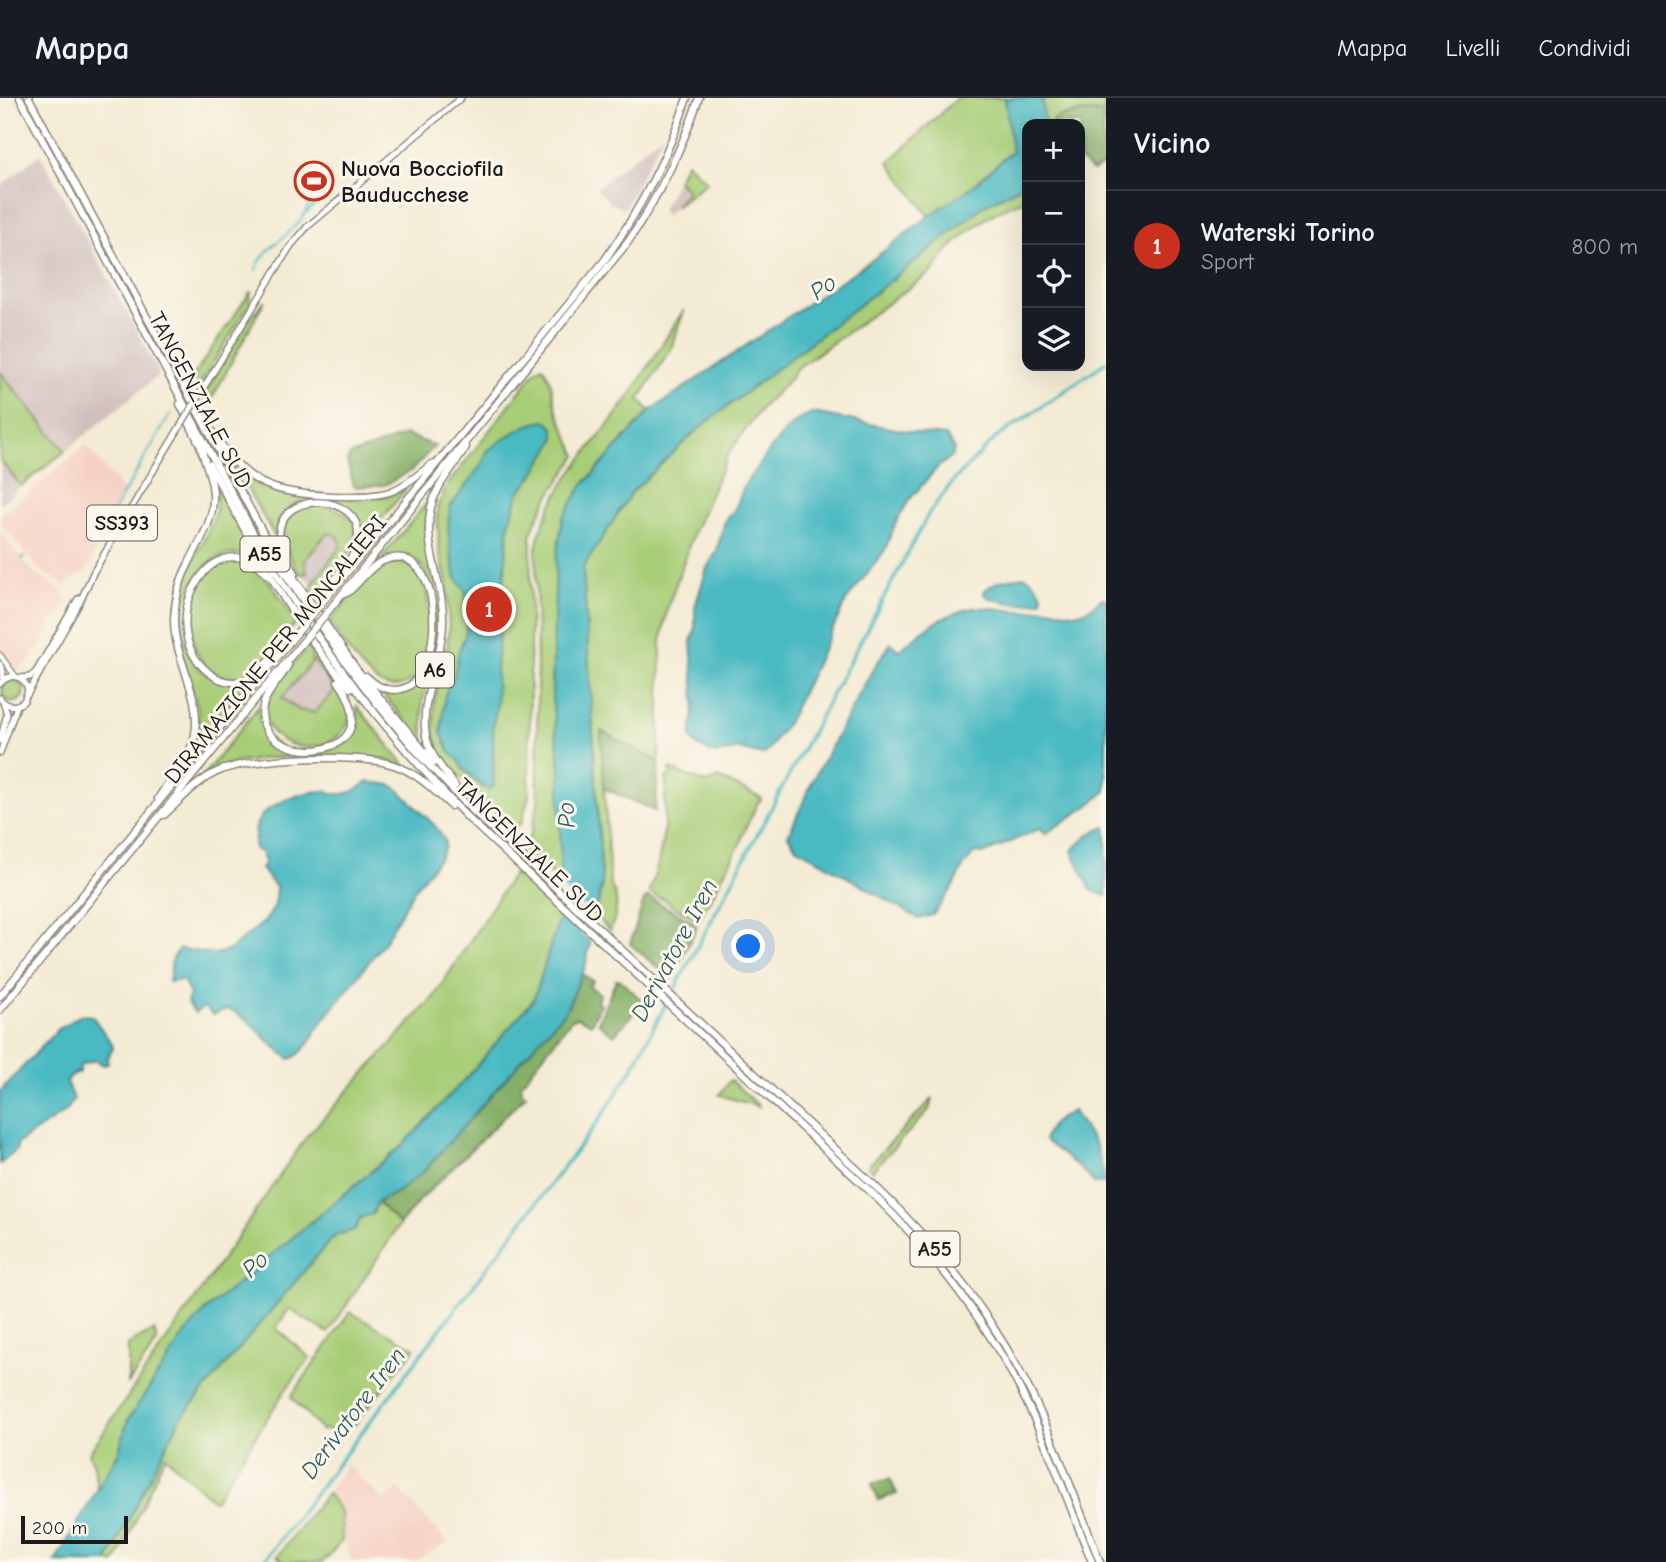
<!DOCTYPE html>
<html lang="it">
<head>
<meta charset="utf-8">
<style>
  body { margin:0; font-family:"Comic Neue",sans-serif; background:#242831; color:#f1f3f6 }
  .controls { position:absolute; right:21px; top:21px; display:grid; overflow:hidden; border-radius:14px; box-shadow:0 7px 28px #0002 }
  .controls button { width:63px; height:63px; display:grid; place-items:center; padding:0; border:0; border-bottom:2px solid #363941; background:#171b24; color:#f1f3f6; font:35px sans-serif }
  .scale { position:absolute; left:21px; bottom:18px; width:107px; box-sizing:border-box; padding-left:7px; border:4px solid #1c1c1c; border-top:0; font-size:19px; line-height:24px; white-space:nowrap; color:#1c1c1c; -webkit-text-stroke:5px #fbf7ec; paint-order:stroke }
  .you { position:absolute; left:749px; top:849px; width:24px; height:24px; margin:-18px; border:5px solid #fff; border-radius:50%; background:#1a73e8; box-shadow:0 0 0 10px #1a73e833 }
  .badge { display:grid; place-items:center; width:46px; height:46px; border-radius:50%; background:#c8321e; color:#fff; font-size:23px; font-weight:700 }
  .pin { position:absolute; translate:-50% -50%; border:4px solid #fff; box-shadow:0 2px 7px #0006 }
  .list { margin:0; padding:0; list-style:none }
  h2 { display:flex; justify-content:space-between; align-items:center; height:91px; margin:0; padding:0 28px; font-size:30px }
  h2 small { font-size:23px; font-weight:400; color:#9ea1a6 }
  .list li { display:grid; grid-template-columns:46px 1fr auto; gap:21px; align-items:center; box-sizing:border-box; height:112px; padding:0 28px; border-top:2px solid #363941 }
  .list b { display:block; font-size:26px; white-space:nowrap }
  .list p { margin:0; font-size:23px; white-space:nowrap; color:#9ea1a6 }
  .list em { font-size:23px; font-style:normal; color:#9ea1a6 }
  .icon { flex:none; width:38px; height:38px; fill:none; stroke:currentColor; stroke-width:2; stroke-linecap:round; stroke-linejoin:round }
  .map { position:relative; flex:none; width:1106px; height:1464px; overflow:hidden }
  header { display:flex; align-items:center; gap:42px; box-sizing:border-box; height:98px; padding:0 35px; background:#171b24; border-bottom:2px solid #363941 }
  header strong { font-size:33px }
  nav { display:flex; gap:38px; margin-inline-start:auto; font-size:24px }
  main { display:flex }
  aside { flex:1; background:#171b24 }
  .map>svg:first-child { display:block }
  .built { fill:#f6d2c4 }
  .industrial { fill:#d1bfbe }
  .green { fill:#a8cd77; stroke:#62744a; stroke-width:2 }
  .forest { fill:#86b068; stroke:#516642; stroke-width:2 }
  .water { fill:#4ab9c2; stroke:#336a6f; stroke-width:2 }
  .pier { fill:#f4ebd4 }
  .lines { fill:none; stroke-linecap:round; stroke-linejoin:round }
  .stream { stroke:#4ab9c2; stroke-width:2 }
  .canal { stroke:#4ab9c2; stroke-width:3.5 }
  .secondary-casing { stroke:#888478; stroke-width:7 }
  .primary-casing { stroke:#888478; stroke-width:8 }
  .highway-casing { stroke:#888478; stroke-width:9 }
  .secondary { stroke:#fff; stroke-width:4.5 }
  .primary { stroke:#fff; stroke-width:5 }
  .highway { stroke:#fff; stroke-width:6 }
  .primary-bridge-casing { stroke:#888478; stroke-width:8; stroke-linecap:butt }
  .highway-bridge-casing { stroke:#888478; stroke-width:9; stroke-linecap:butt }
  .primary-bridge { stroke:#fff; stroke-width:5 }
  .highway-bridge { stroke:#fff; stroke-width:6 }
  .labels { text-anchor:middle; stroke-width:6; stroke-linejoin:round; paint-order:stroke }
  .shield { fill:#fbf7ec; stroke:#5f5e5a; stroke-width:2 }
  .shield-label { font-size:21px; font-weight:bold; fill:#1c1c1c }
  .poi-label { font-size:23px; font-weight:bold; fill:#1c1c1c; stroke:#fbf7ec; text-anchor:start }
  .street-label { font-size:23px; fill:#1c1c1c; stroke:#fbf7ec }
  .water-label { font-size:24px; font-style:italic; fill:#2e5b5e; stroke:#fbf7ec }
</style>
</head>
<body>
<header>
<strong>Mappa</strong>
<nav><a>Mappa</a><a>Livelli</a><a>Condividi</a></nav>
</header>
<main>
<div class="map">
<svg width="1106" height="1464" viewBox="0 0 1106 1464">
  <rect width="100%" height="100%" fill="#fbf7ec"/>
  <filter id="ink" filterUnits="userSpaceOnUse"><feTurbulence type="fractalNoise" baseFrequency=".0143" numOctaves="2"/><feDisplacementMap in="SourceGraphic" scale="14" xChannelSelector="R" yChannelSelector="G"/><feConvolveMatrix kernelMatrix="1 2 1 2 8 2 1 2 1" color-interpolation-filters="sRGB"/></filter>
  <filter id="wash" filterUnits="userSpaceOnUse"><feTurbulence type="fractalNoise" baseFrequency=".00686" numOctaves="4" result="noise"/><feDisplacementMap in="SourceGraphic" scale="28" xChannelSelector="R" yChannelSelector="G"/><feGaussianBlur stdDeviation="1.57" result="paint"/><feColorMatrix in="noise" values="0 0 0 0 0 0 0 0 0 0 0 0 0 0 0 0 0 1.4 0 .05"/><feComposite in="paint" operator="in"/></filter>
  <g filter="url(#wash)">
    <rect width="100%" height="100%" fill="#f4ebd4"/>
    <g class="built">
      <polygon points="86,347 123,392 102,431 90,469 65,488 39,471 29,460 0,425 0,418"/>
      <polygon points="0,434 35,476 61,492 67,502 56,521 53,520 33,559 17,573 0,552"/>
      <polygon points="347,1366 380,1399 386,1401 399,1391 448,1445 414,1464 353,1464 342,1443 341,1414 327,1395"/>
    </g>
    <g class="industrial">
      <polygon points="663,36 625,110 622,111 615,106 612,107 596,90"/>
      <polygon points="40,56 155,266 159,277 0,406 0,89"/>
      <polygon points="677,83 688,92 666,118 661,112"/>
      <polygon points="331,434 339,440 341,447 313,485 300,476 305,476 305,462 326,435"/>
      <polygon points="314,563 335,592 315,615 299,612 282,599"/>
    </g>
    <g class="green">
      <polygon points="957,0 1005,0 1012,53 969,91 929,118 889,64"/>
      <path d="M 1042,0 L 1105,0 L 1104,15 C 1086,13 1063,13 1050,26 L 1045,26 Z"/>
      <polygon points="686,64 707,84 675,109 688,92 677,83"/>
      <path d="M 1027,82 L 1027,102 C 994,109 950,144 933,173 L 796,271 L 791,280 L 762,309 L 728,356 L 693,436 L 667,512 L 661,544 L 659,664 L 601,633 L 610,786 C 620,802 617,816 610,833 L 595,818 L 602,785 L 583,470 L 631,395 L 697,332 L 911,167 L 983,108 L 1021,88 Z"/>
      <polygon points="251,193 249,207 197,291 191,281"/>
      <polygon points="265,202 209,306 203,299 247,223"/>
      <path d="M 684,212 L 671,251 L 639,301 L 650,313 L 583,387 L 563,420 L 556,462 L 552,599 L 560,668 L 560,785 L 523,750 L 531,736 L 538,706 L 536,450 C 548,389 599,345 632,294 C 650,267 666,239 684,212 Z"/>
      <path d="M 543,268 L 550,282 L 556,311 L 577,358 C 559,383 541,406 531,436 L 529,698 L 521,726 L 511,730 L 444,662 L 434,636 L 434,601 L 446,562 L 449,527 L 447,487 L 439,453 L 437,410 L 446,389 L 537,271 Z"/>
      <polygon points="0,274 65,353 21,388 0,362"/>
      <path d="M 233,366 L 257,386 L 280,395 L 361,401 L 388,398 L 407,390 L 362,445 C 361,437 361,427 355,419 C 339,395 297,395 281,419 C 277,425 276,434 275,439 Z"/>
      <path d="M 217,388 L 256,462 C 250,460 243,456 236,456 C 181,457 163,552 210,578 C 220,584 236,581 247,586 L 195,649 L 198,611 L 179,548 L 178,511 L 184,482 L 212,425 L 216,412 Z"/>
      <path d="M 429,402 L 426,437 L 436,488 L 440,525 L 438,546 L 422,605 L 424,646 L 381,594 C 392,595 406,597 416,588 C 439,569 439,483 418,464 C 406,454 394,458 382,459 Z"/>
      <path d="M 314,407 C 393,416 341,469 315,502 L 311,494 L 313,485 L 341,448 L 339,440 L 331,435 L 326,436 L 305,462 L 307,475 L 305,476 L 298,475 C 283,449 269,412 314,407 Z"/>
      <path d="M 235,462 C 266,467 280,500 296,525 L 254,573 C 188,614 159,471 235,462 Z"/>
      <path d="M 403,463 C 439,481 432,548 417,580 C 408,584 400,590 390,589 C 367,586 342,542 329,524 L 371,474 L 384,465 Z"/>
      <path d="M 310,546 L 312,564 L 282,600 L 299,612 L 315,615 L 335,592 L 314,563 L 316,557 L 318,557 L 345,597 L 351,618 C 334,670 257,650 266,608 C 271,588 297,563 310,546 Z"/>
      <circle cx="13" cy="593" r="11"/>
      <path d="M 259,608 C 259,612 259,619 260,624 C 273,671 361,663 357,608 L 407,670 L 387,662 L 358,658 L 269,660 L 235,665 L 202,679 Z"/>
      <path d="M 670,671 L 706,685 L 719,680 L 761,700 L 761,703 L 758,704 L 742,738 L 741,744 L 699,822 L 674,809 L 663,800 L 661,801 L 649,794 C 665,752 665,724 666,680 L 670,677 Z"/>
      <polygon points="514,775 560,817 534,901 468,978 404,1046 206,1212 184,1238 128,1322 118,1356 97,1392 94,1367 89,1355 307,1038 433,900"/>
      <polygon points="730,982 760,1009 719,997"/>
      <polygon points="933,1000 929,1012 872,1073 868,1068"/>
      <polygon points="377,1104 400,1126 328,1235 289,1211 276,1230 310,1260 284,1294 214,1403 165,1358 119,1458 115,1464 107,1464 180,1321 327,1146 337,1137 355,1132 361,1119"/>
      <polygon points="350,1214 415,1250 354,1327 350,1323 334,1338 326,1330 322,1333 291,1299"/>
      <polygon points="154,1232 157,1244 128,1286 128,1247"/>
      <polygon points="327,1395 341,1414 342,1443 323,1464 284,1464 277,1458"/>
    </g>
    <g class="forest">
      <polygon points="1090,14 1104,15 1103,50 1106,53 1106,66 1092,73 1080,62 1080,26 1050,26 1057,19"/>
      <polygon points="406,337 435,348 412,372 385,387 354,389 347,363 350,357"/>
      <polygon points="601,633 659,664 655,713 604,690"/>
      <polygon points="648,799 694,824 697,829 671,881 630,846 644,802"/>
      <polygon points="582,876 593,883 589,888 600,896 597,903 601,906 591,926 577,919 571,922 521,986 522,994 526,997 420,1102 400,1126 377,1104 396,1095 424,1073 566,912"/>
      <polygon points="619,881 644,904 614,937 598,925 616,882"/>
      <polygon points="890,1381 897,1396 878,1402 872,1386"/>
    </g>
    <g class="water">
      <polygon points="1005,0 1042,0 1045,26 1027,26 1027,82 1021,88 983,108 911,167 697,332 631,395 583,470 602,785 585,870 566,912 424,1073 396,1095 377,1104 373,1116 361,1119 355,1132 337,1137 327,1146 180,1321 107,1464 55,1464 118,1356 128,1322 184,1237 206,1212 404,1046 468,978 534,901 560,817 560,668 552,599 556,462 563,419 583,387 650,313 876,159 929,118 969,91 1012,53"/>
      <path d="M 813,315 L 917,335 L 946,338 L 954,351 L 952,358 L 937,370 L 910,401 L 896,424 L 885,452 L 846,503 L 789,622 L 767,654 L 762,657 L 740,651 L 715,656 L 697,648 L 693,643 L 691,638 L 695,605 L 691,543 L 695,534 L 695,509 L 707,470 L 716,455 L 726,420 C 738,413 739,398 745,387 C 748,380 754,375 758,369 C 773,348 788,323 813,315 Z"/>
      <path d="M 547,323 L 554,331 L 555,342 L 530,382 L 519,394 L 509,426 L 496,572 L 497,606 L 493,627 L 494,688 L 490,691 L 483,689 L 462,670 L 460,664 L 450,655 L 441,634 L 445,596 L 454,579 L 458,556 L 466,534 L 468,521 L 465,513 L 466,494 L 456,480 L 451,455 L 448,429 L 450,409 L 484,363 L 487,353 C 504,342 523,324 547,323 Z"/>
      <path d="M 1022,478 C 1033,479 1039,490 1043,499 L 1041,503 L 1017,506 L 991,501 L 984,496 L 985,492 L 997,484 Z"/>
      <path d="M 1102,500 L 1106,501 L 1106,693 L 1088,708 L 1045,736 L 1041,730 L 983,756 L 974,755 L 963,769 L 953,789 L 933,817 L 919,821 L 796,749 L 788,738 L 814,680 L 873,571 L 891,545 L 899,553 C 921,533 944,515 973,510 C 991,507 1009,514 1027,513 C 1034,513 1041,510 1049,511 C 1075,515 1081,521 1102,500 Z"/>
      <path d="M 368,684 L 391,687 L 398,691 L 436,729 L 445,743 L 445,749 L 438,762 L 415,790 L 383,846 L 316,932 C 311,943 302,957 290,961 C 267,946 253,920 227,911 L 213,917 L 204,909 L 195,915 L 187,904 L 190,896 L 183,882 L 169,884 L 172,861 L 179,851 L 213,856 L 228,853 L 264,824 L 270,816 L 275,807 L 276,789 L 261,771 L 265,764 L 261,754 L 254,751 C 255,743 254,731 258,723 C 268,705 302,694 322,693 C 327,692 327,694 332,695 C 347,699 357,692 368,684 Z"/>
      <polygon points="1106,729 1106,798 1105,798 1091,792 1072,753 1089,736"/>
      <path d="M 81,917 L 92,918 L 112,946 L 113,950 L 107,960 L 108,965 L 104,967 L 95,962 L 80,967 L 80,974 C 61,979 67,989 74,1001 L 66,1013 L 17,1046 L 17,1052 L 0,1066 L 0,994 L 57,932 Z"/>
      <path d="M 1073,1013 L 1096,1048 L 1106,1084 L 1095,1086 L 1079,1069 L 1044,1042 C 1048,1027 1059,1020 1073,1013 Z"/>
    </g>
    <polygon class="pier" points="556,784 598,822 593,845 556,811"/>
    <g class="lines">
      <g class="stream">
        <polyline points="306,115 315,106"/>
        <path d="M 256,172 C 264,142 312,133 309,94"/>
        <polyline points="104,429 171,315"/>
        <polyline points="22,461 24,459"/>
      </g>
      <g class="canal">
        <polyline points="671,898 929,415 955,381 996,340 1106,264"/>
        <polyline points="263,1464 600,1021 631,973 667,904"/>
      </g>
    </g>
  </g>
  <g filter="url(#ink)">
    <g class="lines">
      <defs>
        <g id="secondary">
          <polyline points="0,557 16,579"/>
          <polyline points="0,566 3,573 3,582"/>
        </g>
        <g id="primary">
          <polyline points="201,294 290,149 307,129 461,0"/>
          <polyline points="20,580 30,579 36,574 78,501"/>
          <path d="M 0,586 C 10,574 24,577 28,592 L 24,603 C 16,610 6,609 0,600"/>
          <polyline points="27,597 80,504 93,475 152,375"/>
          <polyline points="0,643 7,616 3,604"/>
          <polyline points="0,655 17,608"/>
        </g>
        <g id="highway">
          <path d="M 20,0 L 259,446 C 317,546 387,637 468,720 L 873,1096 C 931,1153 983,1218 1020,1291 C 1048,1347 1069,1406 1092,1464"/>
          <path d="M 29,0 L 284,474 L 343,561 L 375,603 L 424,662 L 471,711 L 876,1089 C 939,1149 993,1218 1032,1297 C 1058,1351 1078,1408 1100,1464"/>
          <polyline points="180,306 203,353"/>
          <path d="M 204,320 C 216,340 229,360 247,375 C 255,382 265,387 275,390 C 299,398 369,402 392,393 C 407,387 419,376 432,366"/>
          <path d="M 209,366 C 249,438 294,531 350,590"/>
          <polyline points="285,467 357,572 434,665"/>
          <path d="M 295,475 C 289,466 282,456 280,445 C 270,390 363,393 358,440 C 356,462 336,474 329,492"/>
          <path d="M 268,477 C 216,416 150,526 208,574 C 218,582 231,587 244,582 C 256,578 263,566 274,559"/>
          <path d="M 347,495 C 360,486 368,469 383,463 C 446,435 450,592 394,592 C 383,592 374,586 366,578"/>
          <path d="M 320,507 L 604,163 C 640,112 668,59 687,0"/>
          <path d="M 325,517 L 628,144 C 658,99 682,51 699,0"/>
          <path d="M 288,567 C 282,581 266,593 263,608 C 251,673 398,667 338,583"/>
          <path d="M 455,688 C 444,672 430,658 426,638 C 419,600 442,564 443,526 C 445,487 422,449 431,409 C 437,385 454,370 466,349"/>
          <path d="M 158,701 C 170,679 190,662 195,636 C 202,596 173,560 174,520 C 175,500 180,481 190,463 C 200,442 214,423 213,398 C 213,382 206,366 201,351"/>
          <path d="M 164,717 C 182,701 196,683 219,673 C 250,659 362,655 394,667 C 417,675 434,692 451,708"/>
          <polyline points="0,898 297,535"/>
          <polyline points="0,912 301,546"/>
        </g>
      </defs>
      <use href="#secondary" class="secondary-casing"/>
      <use href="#primary" class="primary-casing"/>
      <use href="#highway" class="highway-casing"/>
      <use href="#secondary" class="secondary"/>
      <use href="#primary" class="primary"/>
      <use href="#highway" class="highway"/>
      <defs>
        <polyline id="primary-bridge" points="152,375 201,294"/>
        <g id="highway-bridge">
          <polyline points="297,535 320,507"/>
          <polyline points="301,546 325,517"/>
        </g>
      </defs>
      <use href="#primary-bridge" class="primary-bridge-casing"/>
      <use href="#highway-bridge" class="highway-bridge-casing"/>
      <use href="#primary-bridge" class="primary-bridge"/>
      <use href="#highway-bridge" class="highway-bridge"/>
    </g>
  </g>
  <defs>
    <symbol id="stadium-ring" viewBox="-11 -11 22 22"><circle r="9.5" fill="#fbf7ec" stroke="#c8321e" stroke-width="1.5"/><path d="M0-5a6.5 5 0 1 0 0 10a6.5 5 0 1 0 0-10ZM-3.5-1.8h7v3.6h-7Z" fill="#c8321e"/></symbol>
  </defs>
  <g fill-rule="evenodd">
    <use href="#stadium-ring" x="292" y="61" width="44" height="44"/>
  </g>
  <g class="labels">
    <g class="shield">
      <rect x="87" y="407.5" width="70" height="35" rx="5"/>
      <rect x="240.5" y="438.5" width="49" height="35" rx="5"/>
      <rect x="416" y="554.5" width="38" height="35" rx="5"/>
      <rect x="910.5" y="1133.5" width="49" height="35" rx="5"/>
    </g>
    <g class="shield-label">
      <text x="122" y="432">SS393</text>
      <text x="265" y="463">A55</text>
      <text x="435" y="579">A6</text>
      <text x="935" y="1158">A55</text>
    </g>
    <g class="poi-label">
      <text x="341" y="78">Nuova Bocciofila<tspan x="341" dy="26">Bauducchese</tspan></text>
    </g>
    <g class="street-label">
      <text transform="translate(201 302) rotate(62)" y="8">TANGENZIALE SUD</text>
      <text transform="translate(275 551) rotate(-51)" y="8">DIRAMAZIONE PER MONCALIERI</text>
      <text transform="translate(530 752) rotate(44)" y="8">TANGENZIALE SUD</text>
    </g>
    <g class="water-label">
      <text transform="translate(823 189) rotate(-35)" y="8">Po</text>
      <text transform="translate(566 717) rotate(-92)" y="8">Po</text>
      <text transform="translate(674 852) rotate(-62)" y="8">Derivatore Iren</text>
      <text transform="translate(255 1166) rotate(-42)" y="8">Po</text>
      <text transform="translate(353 1315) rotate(-53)" y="8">Derivatore Iren</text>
    </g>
  </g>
</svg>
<div class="controls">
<button>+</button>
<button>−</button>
<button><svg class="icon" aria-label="locate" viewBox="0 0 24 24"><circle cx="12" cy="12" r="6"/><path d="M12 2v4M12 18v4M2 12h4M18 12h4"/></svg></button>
<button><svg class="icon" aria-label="layers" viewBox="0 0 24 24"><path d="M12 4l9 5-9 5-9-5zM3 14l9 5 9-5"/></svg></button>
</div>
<div class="scale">200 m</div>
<div class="you"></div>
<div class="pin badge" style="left:489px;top:511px">1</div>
</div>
<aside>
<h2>Vicino<small></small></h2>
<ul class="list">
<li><span class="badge">1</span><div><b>Waterski Torino</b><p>Sport</p></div><em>800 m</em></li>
</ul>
</aside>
</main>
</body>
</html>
